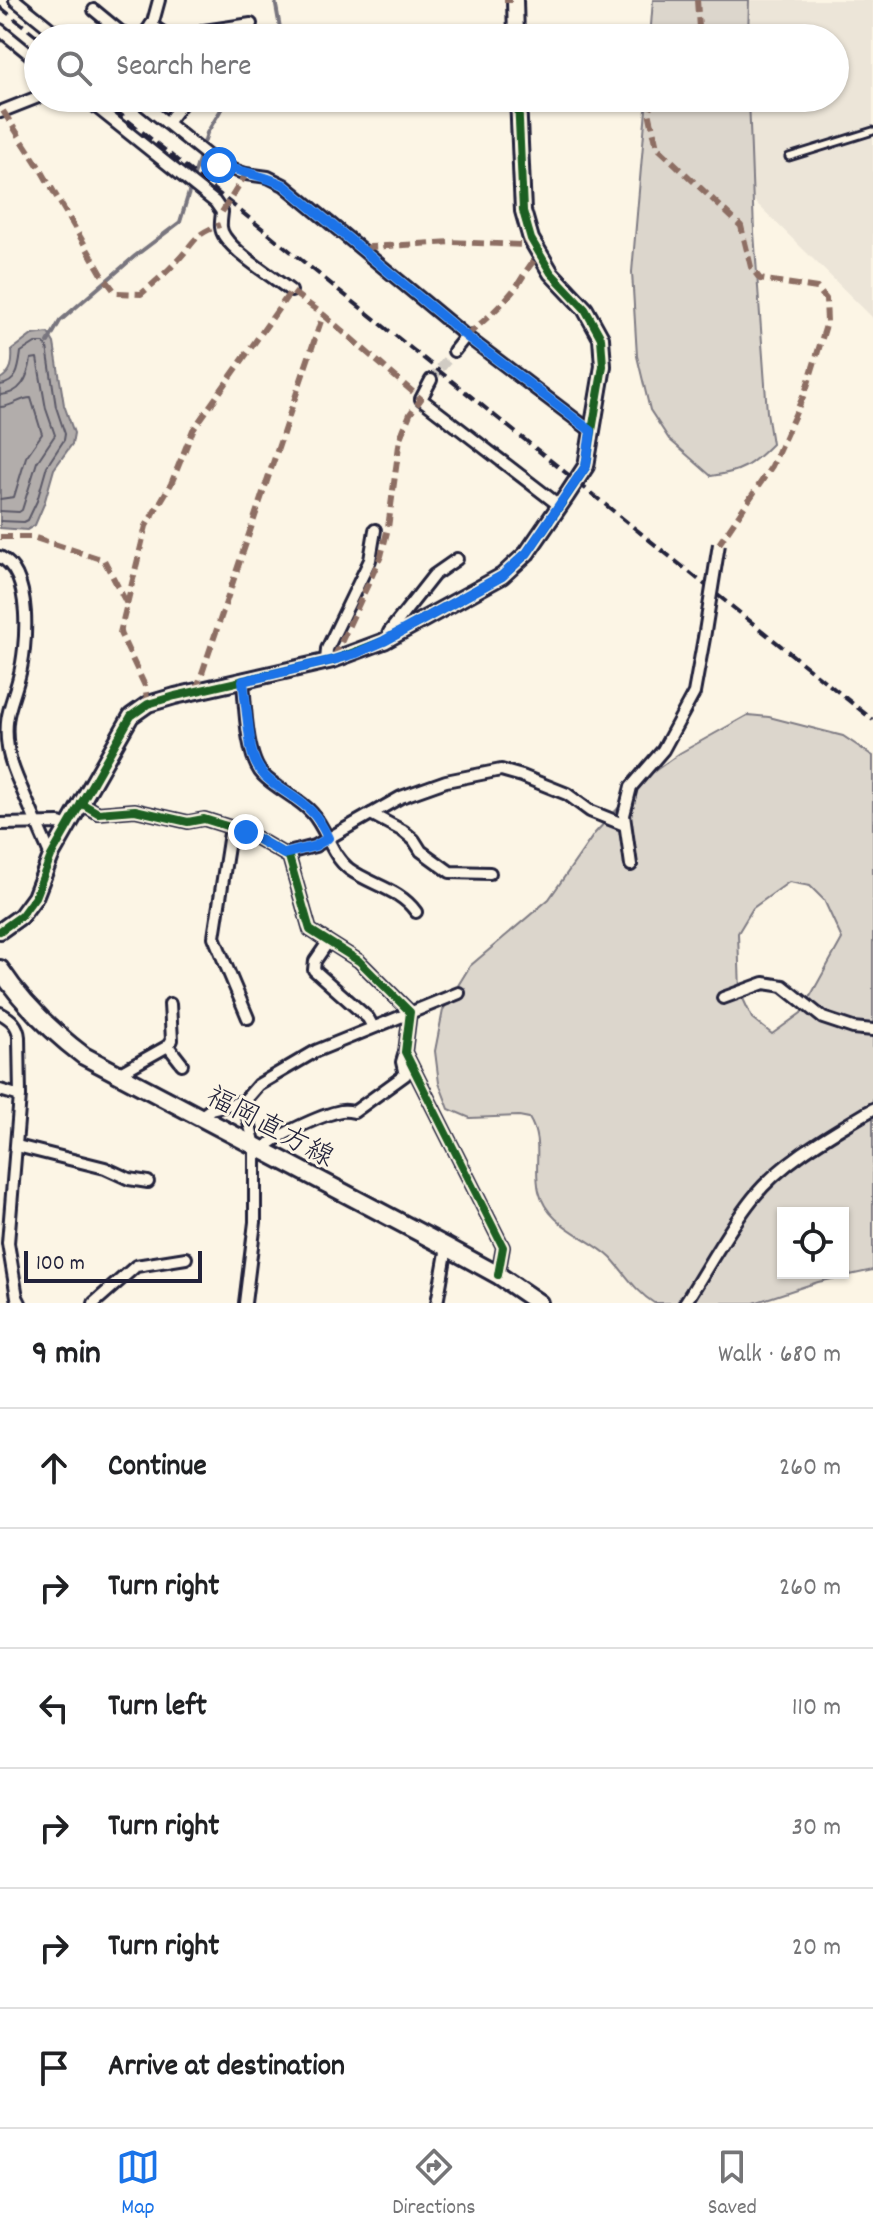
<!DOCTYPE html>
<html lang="en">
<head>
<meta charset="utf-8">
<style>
  body { margin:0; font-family:Dekko,"Klee One",sans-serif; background:#f6f6f6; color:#202124 }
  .controls { position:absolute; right:24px; bottom:24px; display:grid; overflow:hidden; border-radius:0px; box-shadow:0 2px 6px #0004 }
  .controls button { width:72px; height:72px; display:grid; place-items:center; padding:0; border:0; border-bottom:2px solid #e0e0e0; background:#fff; color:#202124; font:40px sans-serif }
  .scale { position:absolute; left:24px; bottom:20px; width:178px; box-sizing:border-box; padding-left:8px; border:4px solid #22223b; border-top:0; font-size:22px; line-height:28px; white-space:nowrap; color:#22223b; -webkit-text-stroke:6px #fcf5e5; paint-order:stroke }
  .stop { position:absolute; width:24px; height:24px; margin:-18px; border:6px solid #1a73e8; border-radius:50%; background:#fff }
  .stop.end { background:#1a73e8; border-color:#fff; box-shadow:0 2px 8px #0008 }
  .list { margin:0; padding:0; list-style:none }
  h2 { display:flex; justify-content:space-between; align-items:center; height:104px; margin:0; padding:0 32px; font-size:34px }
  h2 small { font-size:26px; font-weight:400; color:#757577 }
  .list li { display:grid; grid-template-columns:52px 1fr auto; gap:24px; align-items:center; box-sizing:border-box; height:120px; padding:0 32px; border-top:2px solid #e0e0e0 }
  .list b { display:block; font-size:30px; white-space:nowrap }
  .list em { font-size:26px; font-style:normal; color:#757577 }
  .icon { flex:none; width:44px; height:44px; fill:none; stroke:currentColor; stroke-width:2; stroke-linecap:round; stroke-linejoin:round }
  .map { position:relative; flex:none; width:873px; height:1303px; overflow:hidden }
  .search { position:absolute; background:#fff; box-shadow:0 2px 6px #0004; left:24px; right:24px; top:24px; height:88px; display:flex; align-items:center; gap:20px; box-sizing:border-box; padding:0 28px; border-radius:44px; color:#757577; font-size:30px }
  .sheet { height:824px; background:#fff }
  nav { display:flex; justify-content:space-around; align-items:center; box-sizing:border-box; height:112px; border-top:2px solid #e0e0e0; background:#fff; font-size:22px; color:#757577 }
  nav a { display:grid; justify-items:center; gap:4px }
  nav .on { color:#1a73e8 }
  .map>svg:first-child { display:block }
  .built { fill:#ece5d8 }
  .green { fill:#dcd6cc; stroke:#7f7c84; stroke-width:2; fill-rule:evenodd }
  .water { fill:#b2adab; stroke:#78757e; stroke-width:2 }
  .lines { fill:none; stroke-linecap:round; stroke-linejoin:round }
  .shore { stroke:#5c5a68; stroke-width:2 }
  .stream { stroke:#78757e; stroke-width:4 }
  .street-tunnel { stroke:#d0cbc3; stroke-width:10; stroke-dasharray:10 5; stroke-linecap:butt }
  .lane-casing { stroke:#22223b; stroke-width:11 }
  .street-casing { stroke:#22223b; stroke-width:16 }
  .secondary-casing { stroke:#22223b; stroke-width:20 }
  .primary-casing { stroke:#22223b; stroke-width:22 }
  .lane { stroke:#fcf5e5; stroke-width:5 }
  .street { stroke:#fcf5e5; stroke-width:10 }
  .secondary { stroke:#fcf5e5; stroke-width:14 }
  .primary { stroke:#fcf5e5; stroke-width:16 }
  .rail { stroke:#22223b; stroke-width:4; stroke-dasharray:12 6; stroke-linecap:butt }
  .street-bridge-casing { stroke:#22223b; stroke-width:16; stroke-linecap:butt }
  .street-bridge { stroke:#fcf5e5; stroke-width:10 }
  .quiet { stroke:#8d6e63; stroke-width:6; stroke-dasharray:12 6; stroke-linecap:butt }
  .cycleway-casing { stroke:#fcf5e5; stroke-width:13 }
  .cycleway { stroke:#1b5e20; stroke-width:8 }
  .route { stroke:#1a73e8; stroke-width:10 }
  .labels { text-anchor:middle; stroke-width:6; stroke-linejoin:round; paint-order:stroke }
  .street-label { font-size:28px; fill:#22223b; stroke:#fcf5e5 }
</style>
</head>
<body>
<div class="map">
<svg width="873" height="1303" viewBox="0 0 873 1303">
  <rect width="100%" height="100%" fill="#fcf5e5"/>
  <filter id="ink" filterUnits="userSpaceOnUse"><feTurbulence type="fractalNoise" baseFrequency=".0125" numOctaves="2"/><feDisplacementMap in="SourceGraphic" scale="16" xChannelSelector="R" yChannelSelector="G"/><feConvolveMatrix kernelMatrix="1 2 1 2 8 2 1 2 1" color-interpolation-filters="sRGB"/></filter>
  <g filter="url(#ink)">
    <polygon class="built" points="698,0 873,0 873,318 741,188 716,98 835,98 835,38 703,38"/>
    <g class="green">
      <polygon points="653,0 749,0 748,38 650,38"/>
      <path d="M 647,98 L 749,98 L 754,232 L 767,412 L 772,444 C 750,466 742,472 711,476 L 669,439 L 650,410 L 637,356 L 632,272 Z"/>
      <path d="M 748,715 L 769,717 L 843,736 L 873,756 L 873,1270 L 818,1282 L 754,1303 L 654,1303 C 635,1291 626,1274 611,1258 C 588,1236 547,1226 539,1191 C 533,1165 544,1142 529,1118 L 519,1116 L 470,1118 L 449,1109 L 439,1083 L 435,1051 L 443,1010 L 470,966 L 549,899 L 595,833 L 649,775 L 680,753 ZM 789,882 L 810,886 L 824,900 L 842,939 L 801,1013 L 772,1034 L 752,1018 L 740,992 L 738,933 L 753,908 ZM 783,1213 L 843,1213 L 843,1273 L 783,1273 Z"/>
    </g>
    <path class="water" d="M 48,333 L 54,343 L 64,405 L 74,433 L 72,444 L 54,469 L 44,504 L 35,525 L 27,530 L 0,528 L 0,379 C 12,372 13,363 12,350 L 32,335 Z"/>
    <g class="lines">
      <g class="shore">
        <path d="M 0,385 C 18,383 19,367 21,352 L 35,343 L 44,343 L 47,347 L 56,407 L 65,434 L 64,440 L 47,466 L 37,501 L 28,520 L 24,522 L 0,521"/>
        <path d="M 0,395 C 21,394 28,378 31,359 L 37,358 L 46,409 L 55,435 L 37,462 L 22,510 L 19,512 L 0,511"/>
        <path d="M 0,407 C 12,407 20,398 31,398 L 42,434 L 26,457 L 14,497 L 0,499"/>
      </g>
      <g class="stream">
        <polyline points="275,0 280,28 277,38"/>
        <polyline points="48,342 60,321 135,256 180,222 207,133 228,98"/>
      </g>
      <polyline class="street-tunnel" points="431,380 454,351"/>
      <defs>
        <polyline id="lane" points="789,157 873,131"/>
        <g id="street">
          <polyline points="15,0 62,38"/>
          <polyline points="94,10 128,38"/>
          <polyline points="151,25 171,38"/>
          <polyline points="0,30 38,61"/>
          <polyline points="142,38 153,22 159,0"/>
          <polyline points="199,38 204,31 251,24"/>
          <path d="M 85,98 L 215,202 L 222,212 C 221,222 219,229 225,237 C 237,255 273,277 291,291"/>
          <polyline points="136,98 219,165 246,174 268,177 284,185 466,336 591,431"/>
          <polyline points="0,112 38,97"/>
          <polyline points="167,123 186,98"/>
          <polyline points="454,351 466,336"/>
          <polyline points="431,380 421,399 560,506"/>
          <path d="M 0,557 C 33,573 27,647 19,677 C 12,705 3,716 8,748 C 10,764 18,780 24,794 C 33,815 42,835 51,856"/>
          <polyline points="390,638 389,632 434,575 457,559"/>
          <polyline points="326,662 327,649 370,560 375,530"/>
          <path d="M 243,681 C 245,705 246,758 263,775 C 278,790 299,798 312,813 C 327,830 331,855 349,869 C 371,885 400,889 416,912"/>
          <polyline points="81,803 98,813 135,810 188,822 204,819 246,832 289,857 310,930 359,961 410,1012 405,1052 503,1247 498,1275"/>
          <polyline points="371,814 401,797 446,781 501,770 522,776 567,794 590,811 625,825"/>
          <polyline points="0,824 59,823 67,826"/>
          <polyline points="231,827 214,937 248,1018"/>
          <polyline points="284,854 315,846 371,814 403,831 414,840 421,851 450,872 490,873"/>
          <polyline points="631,865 624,815 631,787 663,750 694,693 704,638"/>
          <polyline points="328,942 315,961 314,970 368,1018 373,1027"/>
          <polyline points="723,998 764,983 783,986 823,1018 853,1028 873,1030"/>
          <path d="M 0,1013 C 11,1019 18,1025 19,1037 L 20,1096 L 8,1243 L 17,1297 L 20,1303"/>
          <polyline points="168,1046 182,1064"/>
          <polyline points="118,1074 168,1046 172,1040 170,1004"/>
          <polyline points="0,1090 20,1096"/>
          <polyline points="244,1101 255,1146 255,1222 245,1303"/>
          <polyline points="200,1117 211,1109 244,1101 258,1085 316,1051 459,993"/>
          <polyline points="17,1146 105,1168 129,1179 148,1182"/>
          <path d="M 263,1151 C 270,1137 325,1114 341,1111 C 346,1110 350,1111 354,1112 L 405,1075 L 402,1062 L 405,1052"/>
          <polyline points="94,1303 136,1266 186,1258"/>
          <polyline points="437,1303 447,1247"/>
          <path d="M 685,1303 C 707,1269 728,1229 753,1198 C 782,1161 833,1133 873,1109"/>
        </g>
        <g id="secondary">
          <polyline points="515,0 516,38"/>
          <polyline points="0,931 21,916 35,897 51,856 131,716 148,704 175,696 333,660 384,641 502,576 527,553 567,495 586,466 603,366 601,338 585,309 551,273 531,239 523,211 518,98"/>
        </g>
        <path id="primary" d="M 0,969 C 23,1004 51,1031 84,1056 L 447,1247 L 498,1275 L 539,1303"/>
      </defs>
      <use href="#lane" class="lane-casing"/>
      <use href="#street" class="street-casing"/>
      <use href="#secondary" class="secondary-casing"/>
      <use href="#primary" class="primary-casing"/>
      <use href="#lane" class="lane"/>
      <use href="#street" class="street"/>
      <use href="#secondary" class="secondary"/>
      <use href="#primary" class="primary"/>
      <g class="rail">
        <polyline points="0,7 39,38"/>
        <polyline points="100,98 873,720"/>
      </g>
      <defs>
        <polyline id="street-bridge" points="704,638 719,544"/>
      </defs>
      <use href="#street-bridge" class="street-bridge-casing"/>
      <use href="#street-bridge" class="street-bridge"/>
      <g class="quiet">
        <polyline points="504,0 512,0"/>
        <polyline points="697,0 699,28 697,38"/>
        <polyline points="655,98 649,112 657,147 741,226 751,267 760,279 817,288 826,299 827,322 806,390 772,466 719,544"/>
        <path d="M 3,111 L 41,170 L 103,276 L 116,293 L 141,294 C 153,284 165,274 176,262 C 194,244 193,234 220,225"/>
        <polyline points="222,212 246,174"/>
        <polyline points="365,250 370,247 451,242 523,245 531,239"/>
        <path d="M 466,336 C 483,322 499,308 513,291 C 523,279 528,264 540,255"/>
        <polyline points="0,537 32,537 104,560 127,604 120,633 145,686 148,704"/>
        <polyline points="127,604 146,526 171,484 193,430 291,291 325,316 421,399 410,414 400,438 388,528 381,556 333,660"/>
        <polyline points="196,691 323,315"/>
      </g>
      <defs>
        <g id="cycleway">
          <polyline points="81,803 98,813 135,810 188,822 204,819 246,832 289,857 310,930 359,961 410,1012 405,1052 503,1247 498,1275"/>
          <polyline points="0,931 21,916 35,897 51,856 131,716 148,704 175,696 333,660 384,641 502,576 527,553 567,495 586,466 603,366 601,338 585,309 551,273 531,239 523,211 518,98"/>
        </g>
      </defs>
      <use href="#cycleway" class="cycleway-casing"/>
      <use href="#cycleway" class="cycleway"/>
    </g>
  </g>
  <g class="lines" filter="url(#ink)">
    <path class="route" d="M 219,165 C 241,172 263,175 284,185 L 466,336 L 591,431 L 586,466 L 527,553 L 502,576 L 384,641 L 357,653 L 333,660 L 243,681 L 251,748 C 258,785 288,788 311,811 C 318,818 324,829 328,838 L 315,846 L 284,854 L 246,832"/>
  </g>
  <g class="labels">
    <g class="street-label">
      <text transform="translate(271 1125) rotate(28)" y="10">福岡直方線</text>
    </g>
  </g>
</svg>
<div class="controls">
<button><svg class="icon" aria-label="locate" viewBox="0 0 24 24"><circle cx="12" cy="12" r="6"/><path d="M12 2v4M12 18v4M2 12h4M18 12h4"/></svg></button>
</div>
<div class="scale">100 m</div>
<div class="stop" style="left:219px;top:165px"></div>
<div class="stop end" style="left:246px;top:832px"></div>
<div class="search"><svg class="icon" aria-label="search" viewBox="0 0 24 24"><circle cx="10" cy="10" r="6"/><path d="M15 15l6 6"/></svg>Search here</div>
</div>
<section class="sheet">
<h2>9 min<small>Walk · 680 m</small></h2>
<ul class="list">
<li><svg class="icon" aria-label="ahead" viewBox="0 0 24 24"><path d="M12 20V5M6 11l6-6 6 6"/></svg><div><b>Continue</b></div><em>260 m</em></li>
<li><svg class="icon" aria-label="right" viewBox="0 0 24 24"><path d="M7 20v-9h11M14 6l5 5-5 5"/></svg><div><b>Turn right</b></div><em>260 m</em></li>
<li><svg class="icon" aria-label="left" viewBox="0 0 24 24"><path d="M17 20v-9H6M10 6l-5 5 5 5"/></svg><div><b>Turn left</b></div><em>110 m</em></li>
<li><svg class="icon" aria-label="right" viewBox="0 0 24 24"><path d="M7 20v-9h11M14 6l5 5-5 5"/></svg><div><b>Turn right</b></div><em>30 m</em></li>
<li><svg class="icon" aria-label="right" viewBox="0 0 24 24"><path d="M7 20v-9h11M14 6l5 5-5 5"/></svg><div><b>Turn right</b></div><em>20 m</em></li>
<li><svg class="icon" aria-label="arrive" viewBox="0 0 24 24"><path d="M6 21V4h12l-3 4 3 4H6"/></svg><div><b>Arrive at destination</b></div></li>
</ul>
</section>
<nav>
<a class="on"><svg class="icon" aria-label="map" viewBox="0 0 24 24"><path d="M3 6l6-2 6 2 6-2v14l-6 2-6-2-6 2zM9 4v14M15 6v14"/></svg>Map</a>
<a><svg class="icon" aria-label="directions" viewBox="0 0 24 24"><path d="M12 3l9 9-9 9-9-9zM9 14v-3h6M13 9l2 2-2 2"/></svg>Directions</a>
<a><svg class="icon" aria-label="saved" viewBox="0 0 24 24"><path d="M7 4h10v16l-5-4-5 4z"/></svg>Saved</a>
</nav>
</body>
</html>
